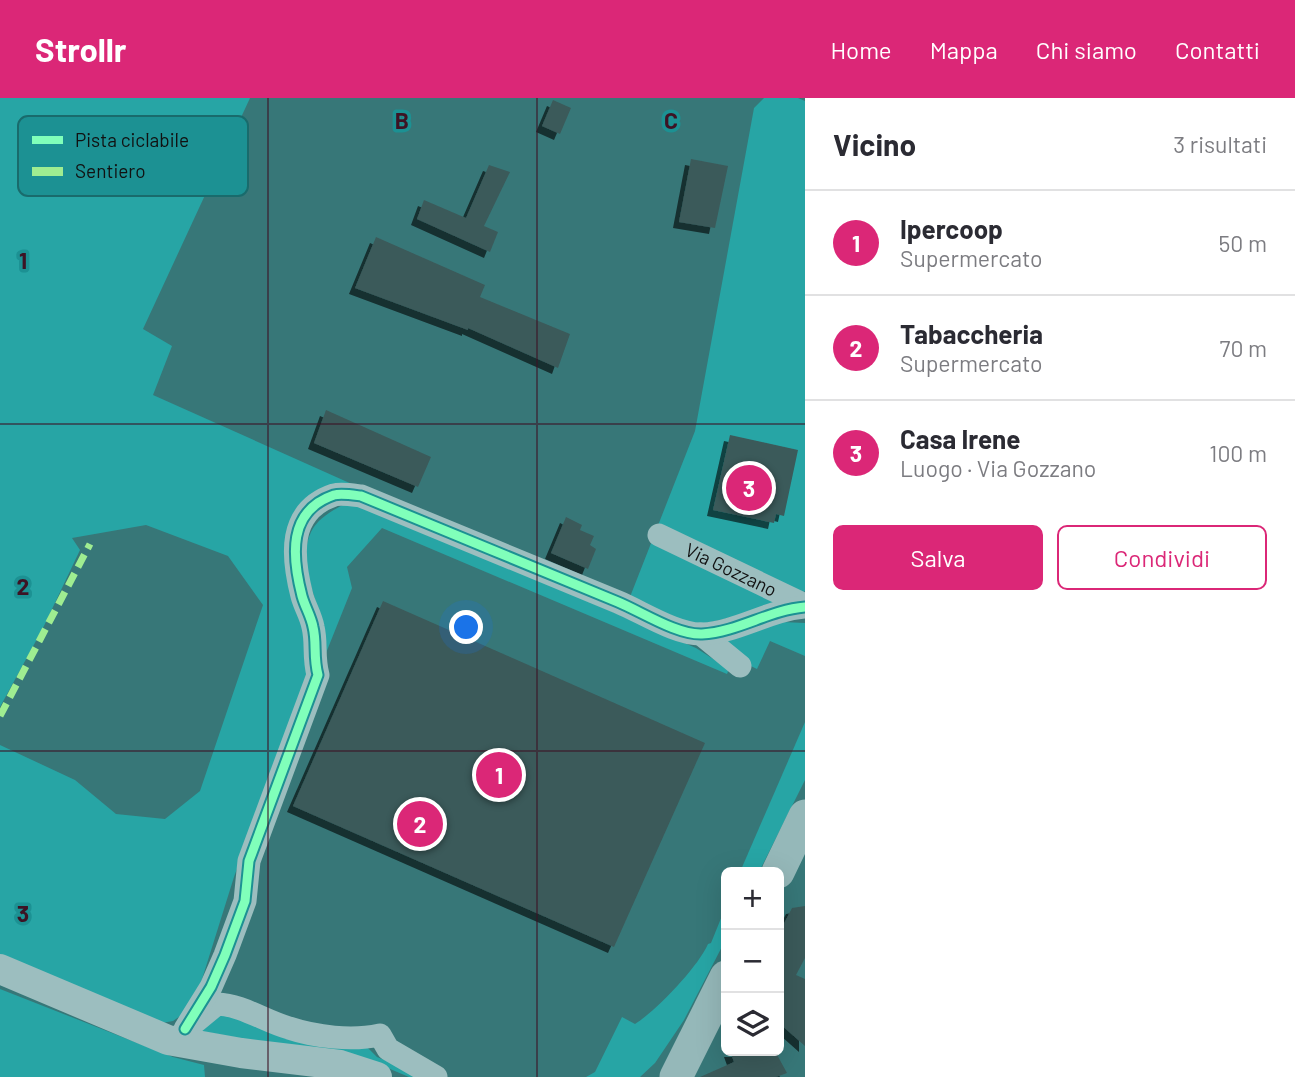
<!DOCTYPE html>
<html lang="it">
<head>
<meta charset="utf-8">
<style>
  body { margin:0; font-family:Barlow,sans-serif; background:#f2f2f3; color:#2b2b33 }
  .controls { position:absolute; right:21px; bottom:21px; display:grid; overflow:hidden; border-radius:10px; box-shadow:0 7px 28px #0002 }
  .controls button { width:63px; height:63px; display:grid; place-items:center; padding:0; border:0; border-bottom:2px solid #e1e1e2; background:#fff; color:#2b2b33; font:35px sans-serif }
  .you { position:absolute; left:467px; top:530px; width:24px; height:24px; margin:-18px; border:5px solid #fff; border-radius:50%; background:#1a73e8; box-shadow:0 0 0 10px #1a73e833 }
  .badge { display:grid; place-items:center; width:46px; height:46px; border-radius:50%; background:#db2777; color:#fff; font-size:23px; font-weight:700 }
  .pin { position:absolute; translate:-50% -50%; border:4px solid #fff; box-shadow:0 2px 7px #0006 }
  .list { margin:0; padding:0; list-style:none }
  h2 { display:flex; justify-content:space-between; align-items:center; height:91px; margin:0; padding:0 28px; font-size:30px }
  h2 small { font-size:23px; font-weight:400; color:#7c7c81 }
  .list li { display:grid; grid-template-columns:46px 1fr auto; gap:21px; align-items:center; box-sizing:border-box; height:105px; padding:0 28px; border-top:2px solid #e1e1e2 }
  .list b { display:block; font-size:26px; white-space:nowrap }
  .list p { margin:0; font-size:23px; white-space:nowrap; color:#7c7c81 }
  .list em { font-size:23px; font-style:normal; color:#7c7c81 }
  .actions { display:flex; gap:14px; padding:21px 28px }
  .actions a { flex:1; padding:16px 0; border:2px solid #db2777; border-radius:10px; text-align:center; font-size:24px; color:#db2777 }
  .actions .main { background:#db2777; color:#fff }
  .icon { flex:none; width:38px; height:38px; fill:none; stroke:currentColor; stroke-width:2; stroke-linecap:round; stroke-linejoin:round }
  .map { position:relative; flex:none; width:805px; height:979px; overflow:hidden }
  header { display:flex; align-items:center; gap:42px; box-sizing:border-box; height:98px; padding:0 35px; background:#db2777; color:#fff }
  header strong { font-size:33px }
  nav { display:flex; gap:38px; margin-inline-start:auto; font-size:24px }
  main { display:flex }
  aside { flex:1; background:#fff }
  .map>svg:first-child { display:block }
  .green { fill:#27a5a5 }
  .building { fill:#3b5a5a; filter:url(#shadow) }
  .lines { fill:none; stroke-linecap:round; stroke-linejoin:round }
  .minor { stroke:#9cbebf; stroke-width:23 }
  .tertiary { stroke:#9cbebf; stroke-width:30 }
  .secondary { stroke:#95b8b9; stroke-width:33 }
  .quiet { stroke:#9fed91; stroke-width:7; stroke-dasharray:14 7; stroke-linecap:butt }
  .cycleway-casing { stroke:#1c9193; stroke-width:13 }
  .cycleway { stroke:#80ffba; stroke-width:9 }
  .grid { fill:none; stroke:#3d1324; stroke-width:2; stroke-opacity:0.55 }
  .labels { text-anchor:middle; stroke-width:7; stroke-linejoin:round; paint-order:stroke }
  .street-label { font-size:19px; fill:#111; stroke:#1c9193 }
  .key { fill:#1c9193; stroke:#196b6c; stroke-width:2 }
  .key-label { font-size:19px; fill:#111 }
  .grid-label { font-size:23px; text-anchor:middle; font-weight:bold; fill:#3d1324; stroke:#1c9193; stroke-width:7; stroke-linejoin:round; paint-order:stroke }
</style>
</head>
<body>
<header>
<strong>Strollr</strong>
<nav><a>Home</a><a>Mappa</a><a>Chi siamo</a><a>Contatti</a></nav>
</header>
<main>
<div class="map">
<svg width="805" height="979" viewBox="0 0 805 979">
  <defs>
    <filter id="shadow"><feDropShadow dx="-6" dy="6" stdDeviation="0" flood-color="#0009"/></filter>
  </defs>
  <rect width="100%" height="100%" fill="#377778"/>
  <g class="green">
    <polygon points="0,0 250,0 143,231 172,248 153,297 363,391 295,419 308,572 234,779 198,894 183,916 173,923 162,925 0,860 0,647 75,682 116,716 165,721 200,693 263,507 228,458 146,427 72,440 80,452 43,530 0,609"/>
    <polygon points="764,0 798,0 805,3 805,493 779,508 694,528 628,504 695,333 754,10"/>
    <path d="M 344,406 L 375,411 L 696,550 L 729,571 L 727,576 L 382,430 L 347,469 L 352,490 L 322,565 C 322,554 323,542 322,531 C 319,501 296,465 311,434 C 317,421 332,413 344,406 Z"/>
    <polygon points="782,524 805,525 805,558 770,543 757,571 740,563 717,544"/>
    <polygon points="805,624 805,682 759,774 740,774"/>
    <path d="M 726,808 L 726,841 L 684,922 L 655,965 L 640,979 L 586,979 L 595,974 L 622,919 L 635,926 C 656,913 698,869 708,846 L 711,845 Z"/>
    <polygon points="0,891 173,959 204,967 205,979 0,979"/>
    <polygon points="225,910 365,947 377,959 420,976 419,979 409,979 376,965 200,933"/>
  </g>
  <g class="building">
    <polygon points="553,2 571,10 560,36 542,28"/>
    <polygon points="691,61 728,68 715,130 679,124"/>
    <polygon points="489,67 510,74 484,128 498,134 490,154 417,121 424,102 466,120"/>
    <polygon points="376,139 485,187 480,199 570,236 558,270 468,230 468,232 355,190"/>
    <polygon points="326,312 431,359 418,389 314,345"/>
    <polygon points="730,337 798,352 784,418 776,416 774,425 713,412"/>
    <polygon points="566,419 582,427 580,432 594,438 590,447 596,451 588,471 551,455"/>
    <polygon points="383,503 705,645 614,849 293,708"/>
    <polygon points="805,808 805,860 796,877 805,881 805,948 779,925 779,835 792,810"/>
    <polygon points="730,953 775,953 787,975 776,979 700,979 734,964"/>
  </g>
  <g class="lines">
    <g class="minor">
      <path id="s1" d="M 659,437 L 805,507"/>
      <polyline points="701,536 740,568"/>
      <path d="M 195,924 L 217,906 C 243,907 264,923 289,930 C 316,939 352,943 380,937 L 388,951 L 436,979"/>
      <path d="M 185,931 L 211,889 L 225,857 L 245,803 L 249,763 L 318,577 C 313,558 317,545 313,529 C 311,518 305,509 302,498 C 292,459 287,413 334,397 C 341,395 353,397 361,398 C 447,433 532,469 618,504 C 642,514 677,537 702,536 C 738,534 769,512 805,509"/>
    </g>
    <polyline class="tertiary" points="0,871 168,942 241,955 340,967 377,979"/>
    <g class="secondary">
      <polyline points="778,774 805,718"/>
      <polyline points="676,979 726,879"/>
    </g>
    <polyline class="quiet" points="0,618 90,446"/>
    <defs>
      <path id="cycleway" d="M 185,931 L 211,889 L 225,857 L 245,803 L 249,763 L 318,577 C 313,558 317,545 313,529 C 311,518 305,509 302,498 C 292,459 287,413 334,397 C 341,395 353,397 361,398 C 447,433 532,469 618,504 C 642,514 677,537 702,536 C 738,534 769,512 805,509"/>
    </defs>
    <use href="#cycleway" class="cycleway-casing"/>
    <use href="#cycleway" class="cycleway"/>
  </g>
  <path class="grid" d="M 268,0 L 268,979M 537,0 L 537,979M 0,326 L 805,326M 0,653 L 805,653"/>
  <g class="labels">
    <g class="street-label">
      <text dy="7" stroke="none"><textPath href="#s1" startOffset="80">Via Gozzano</textPath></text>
    </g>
  </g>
  <rect x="18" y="18" width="230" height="80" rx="10" class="key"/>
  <rect x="32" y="38" width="31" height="8" fill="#80ffba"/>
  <rect x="32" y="69" width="31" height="9" fill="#9fed91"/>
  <g class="key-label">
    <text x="75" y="49">Pista ciclabile</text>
    <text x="75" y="80">Sentiero</text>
  </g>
  <g class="grid-label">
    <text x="402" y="31">B</text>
    <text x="671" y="31">C</text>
    <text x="23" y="171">1</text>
    <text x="23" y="497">2</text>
    <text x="23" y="824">3</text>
  </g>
</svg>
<div class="controls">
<button>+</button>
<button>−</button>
<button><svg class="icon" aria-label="layers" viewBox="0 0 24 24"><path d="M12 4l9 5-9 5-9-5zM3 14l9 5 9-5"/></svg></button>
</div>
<div class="you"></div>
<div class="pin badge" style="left:499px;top:677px">1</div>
<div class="pin badge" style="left:420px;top:726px">2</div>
<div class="pin badge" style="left:749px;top:390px">3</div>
</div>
<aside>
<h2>Vicino<small>3 risultati</small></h2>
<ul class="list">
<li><span class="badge">1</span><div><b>Ipercoop</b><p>Supermercato</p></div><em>50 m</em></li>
<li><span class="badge">2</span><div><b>Tabaccheria</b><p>Supermercato</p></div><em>70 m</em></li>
<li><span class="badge">3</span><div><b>Casa Irene</b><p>Luogo · Via Gozzano</p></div><em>100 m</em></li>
</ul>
<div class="actions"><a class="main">Salva</a><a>Condividi</a></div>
</aside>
</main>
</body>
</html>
